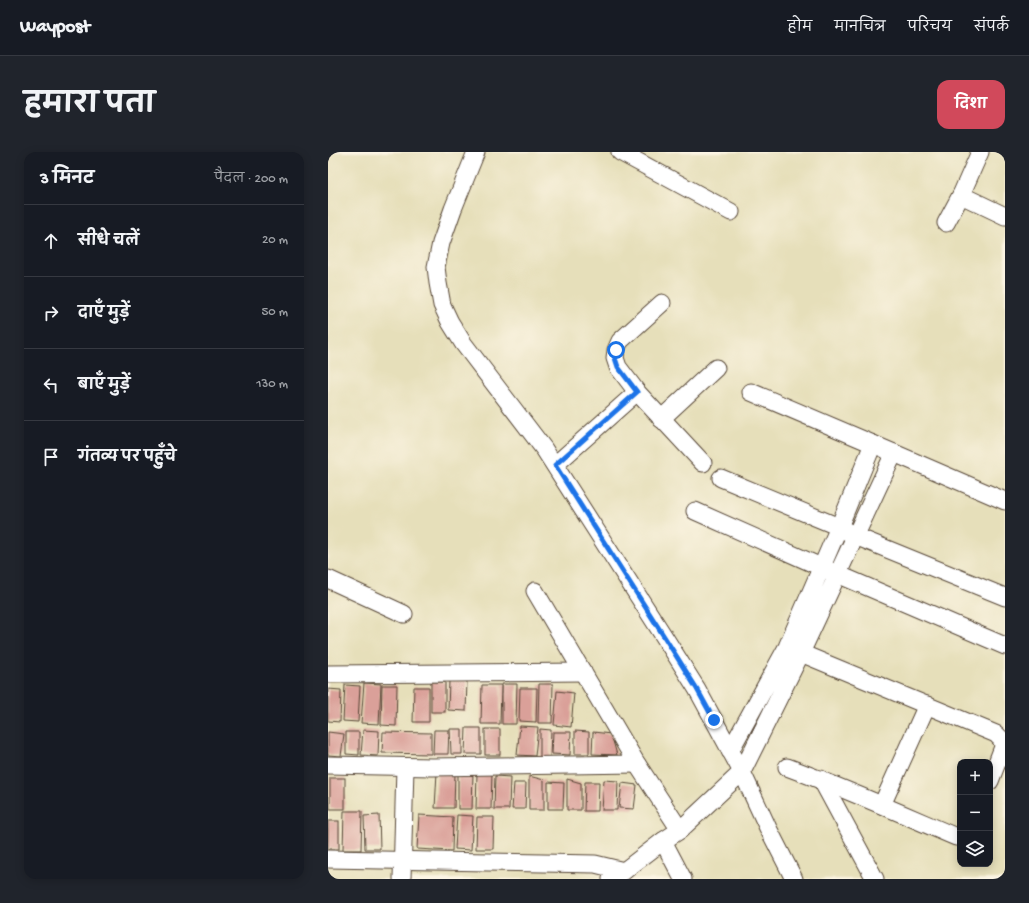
<!DOCTYPE html>
<html lang="hi">
<head>
<meta charset="utf-8">
<style>
  body { margin:0; font-family:"Gochi Hand","Playpen Sans Deva",sans-serif; background:#20242c; color:#f1f3f6 }
  .controls { position:absolute; right:12px; bottom:12px; display:grid; overflow:hidden; border-radius:8px; box-shadow:0 2px 10px #0003 }
  .controls button { width:36px; height:36px; display:grid; place-items:center; padding:0; border:0; border-bottom:1px solid #363941; background:#171b24; color:#f1f3f6; font:20px sans-serif }
  .stop { position:absolute; width:12px; height:12px; margin:-9px; border:3px solid #1a73e8; border-radius:50%; background:#fff }
  .stop.end { background:#1a73e8; border-color:#fff; box-shadow:0 1px 4px #0008 }
  .list { margin:0; padding:0; list-style:none }
  h2 { display:flex; justify-content:space-between; align-items:center; height:52px; margin:0; padding:0 16px; font-size:17px }
  h2 small { font-size:13px; font-weight:400; color:#9ea1a6 }
  .list li { display:grid; grid-template-columns:26px 1fr auto; gap:12px; align-items:center; box-sizing:border-box; height:72px; padding:0 16px; border-top:1px solid #363941 }
  .list b { display:block; font-size:15px; white-space:nowrap }
  .list em { font-size:13px; font-style:normal; color:#9ea1a6 }
  .icon { flex:none; width:22px; height:22px; fill:none; stroke:currentColor; stroke-width:2; stroke-linecap:round; stroke-linejoin:round }
  .map { position:relative; flex:none; width:677px; height:727px; overflow:hidden; border-radius:12px }
  header { display:flex; align-items:center; gap:24px; box-sizing:border-box; height:56px; padding:0 20px; background:#171b24; border-bottom:1px solid #363941 }
  header strong { font-size:19px }
  nav { display:flex; gap:22px; margin-inline-start:auto; font-size:14px }
  .intro { display:flex; align-items:center; justify-content:space-between; box-sizing:border-box; height:96px; padding:0 24px }
  h1 { margin:0; font-size:28px }
  .button { padding:10px 18px; border-radius:12px; background:#d1495b; color:#fff; font-size:14px; font-weight:700 }
  main { display:flex; gap:24px; padding:0 24px }
  aside { flex:1; background:#171b24; border-radius:12px; box-shadow:0 2px 10px #0003 }
  .map>svg:first-child { display:block }
  .building { fill:#daa099 }
  .lines { fill:none; stroke-linecap:round; stroke-linejoin:round }
  .minor-casing { stroke:#554535; stroke-width:19 }
  .minor { stroke:#fff; stroke-width:17 }
  .route { stroke:#1a73e8; stroke-width:5 }
</style>
</head>
<body>
<header>
<strong>Waypost</strong>
<nav><a>होम</a><a>मानचित्र</a><a>परिचय</a><a>संपर्क</a></nav>
</header>
<div class="intro"><h1>हमारा पता</h1><a class="button">दिशा</a></div>
<main>
<aside>
<h2>3 मिनट<small>पैदल · 200 m</small></h2>
<ul class="list">
<li><svg class="icon" aria-label="ahead" viewBox="0 0 24 24"><path d="M12 20V5M6 11l6-6 6 6"/></svg><div><b>सीधे चलें</b></div><em>20 m</em></li>
<li><svg class="icon" aria-label="right" viewBox="0 0 24 24"><path d="M7 20v-9h11M14 6l5 5-5 5"/></svg><div><b>दाएँ मुड़ें</b></div><em>50 m</em></li>
<li><svg class="icon" aria-label="left" viewBox="0 0 24 24"><path d="M17 20v-9H6M10 6l-5 5 5 5"/></svg><div><b>बाएँ मुड़ें</b></div><em>130 m</em></li>
<li><svg class="icon" aria-label="arrive" viewBox="0 0 24 24"><path d="M6 21V4h12l-3 4 3 4H6"/></svg><div><b>गंतव्य पर पहुँचे</b></div></li>
</ul>
</aside>
<div class="map">
<svg width="677" height="727" viewBox="0 0 677 727">
  <rect width="100%" height="100%" fill="#fcf5e5"/>
  <filter id="ink" filterUnits="userSpaceOnUse"><feTurbulence type="fractalNoise" baseFrequency=".025" numOctaves="2"/><feDisplacementMap in="SourceGraphic" scale="8" xChannelSelector="R" yChannelSelector="G"/><feConvolveMatrix kernelMatrix="1 2 1 2 8 2 1 2 1" color-interpolation-filters="sRGB"/></filter>
  <filter id="wash" filterUnits="userSpaceOnUse"><feTurbulence type="fractalNoise" baseFrequency=".012" numOctaves="4" result="noise"/><feDisplacementMap in="SourceGraphic" scale="16" xChannelSelector="R" yChannelSelector="G"/><feGaussianBlur stdDeviation="0.9" result="paint"/><feColorMatrix in="noise" values="0 0 0 0 0 0 0 0 0 0 0 0 0 0 0 0 0 1.4 0 .05"/><feComposite in="paint" operator="in"/></filter>
  <g filter="url(#wash)">
    <rect width="100%" height="100%" fill="#e6dfba"/>
    <g id="blocks">
      <g class="building">
        <polygon points="121,529 139,529 138,559 120,558"/>
        <rect x="103" y="530" width="14" height="30"/>
        <polygon points="36,531 53,532 51,572 33,571"/>
        <polygon points="174,532 189,532 188,572 174,572"/>
        <polygon points="211,532 225,532 224,571 210,571"/>
        <polygon points="17,533 32,534 30,570 15,569"/>
        <polygon points="54,533 69,533 68,574 53,573"/>
        <polygon points="154,533 173,533 172,572 153,572"/>
        <polygon points="86,535 101,535 101,570 85,570"/>
        <polygon points="192,536 209,536 208,570 191,569"/>
        <polygon points="0,537 13,538 12,570 0,569"/>
        <polygon points="229,539 246,541 243,575 226,573"/>
        <polygon points="192,574 210,575 207,604 189,603"/>
        <polygon points="138,576 153,576 153,602 137,602"/>
        <polygon points="122,577 134,577 134,602 123,602"/>
        <rect x="157" y="577" width="15" height="26"/>
        <polygon points="212,577 223,578 222,606 212,606"/>
        <polygon points="35,578 51,579 50,604 33,603"/>
        <polygon points="106,578 121,578 120,602 105,602"/>
        <polygon points="247,579 261,580 261,602 247,602"/>
        <polygon points="0,580 16,582 13,604 0,603"/>
        <polygon points="18,580 31,580 31,603 18,602"/>
        <polygon points="55,580 103,581 103,602 54,601"/>
        <polygon points="225,580 243,580 242,603 224,602"/>
        <polygon points="265,580 283,582 289,603 264,602"/>
        <polygon points="109,620 127,621 126,656 107,656"/>
        <polygon points="130,620 145,620 144,657 130,657"/>
        <polygon points="149,621 164,621 163,657 148,657"/>
        <polygon points="167,624 182,625 181,657 166,657"/>
        <polygon points="201,624 216,628 216,658 201,658"/>
        <rect x="2" y="626" width="15" height="31"/>
        <polygon points="239,627 253,631 253,658 239,658"/>
        <polygon points="276,628 290,629 289,658 274,658"/>
        <polygon points="220,630 236,631 235,657 220,657"/>
        <polygon points="257,630 271,630 270,659 256,659"/>
        <polygon points="186,631 198,631 197,657 184,657"/>
        <polygon points="294,631 309,633 306,657 291,656"/>
        <polygon points="16,659 34,659 33,698 15,698"/>
        <polygon points="51,663 52,697 37,697 36,664"/>
        <polygon points="91,663 125,665 124,699 89,697"/>
        <polygon points="129,663 145,664 143,698 127,697"/>
        <polygon points="149,665 166,665 165,697 148,697"/>
        <rect x="0" y="669" width="11" height="28"/>
      </g>
    </g>
  </g>
  <g filter="url(#ink)">
    <use href="#blocks" fill-opacity="0" stroke="#554535" stroke-width="1"/>
    <g class="lines">
      <defs>
        <g id="minor">
          <polyline points="148,0 125,57 113,91 108,115 110,131 114,153 122,170 135,191 216,297 337,486 369,537 414,620 440,676 466,727"/>
          <polyline points="292,0 403,60"/>
          <polyline points="633,43 677,64"/>
          <polyline points="618,71 633,43 652,0"/>
          <polyline points="334,151 292,189 288,198 287,206 290,215 309,240 375,311"/>
          <polyline points="423,240 545,292"/>
          <polyline points="333,267 388,216"/>
          <polyline points="566,301 677,349"/>
          <polyline points="227,313 309,240"/>
          <polyline points="393,326 511,375 527,384 677,445"/>
          <polyline points="367,359 493,415 677,494"/>
          <polyline points="0,427 76,462"/>
          <polyline points="207,439 309,612 352,678"/>
          <polyline points="463,497 668,582 674,588 675,595 662,629"/>
          <polyline points="0,522 255,520"/>
          <polyline points="0,613 104,615 309,612"/>
          <path d="M 459,615 C 516,636 572,661 628,685 L 632,685"/>
          <polyline points="493,627 547,727"/>
          <polyline points="554,653 599,553"/>
          <polyline points="335,689 355,727"/>
          <polyline points="0,707 267,712 296,719"/>
          <polyline points="74,727 77,615"/>
          <polyline points="283,727 296,719 335,689 352,678 414,620 473,501 566,301 545,292 511,375 459,495 402,599"/>
        </g>
      </defs>
      <use href="#minor" class="minor-casing"/>
      <use href="#minor" class="minor"/>
    </g>
  </g>
  <g class="lines" filter="url(#ink)">
    <polyline class="route" points="288,198 287,206 290,215 309,240 227,313 337,486 369,537 386,568"/>
  </g>
</svg>
<div class="controls">
<button>+</button>
<button>−</button>
<button><svg class="icon" aria-label="layers" viewBox="0 0 24 24"><path d="M12 4l9 5-9 5-9-5zM3 14l9 5 9-5"/></svg></button>
</div>
<div class="stop" style="left:288px;top:198px"></div>
<div class="stop end" style="left:386px;top:568px"></div>
</div>
</main>
</body>
</html>
